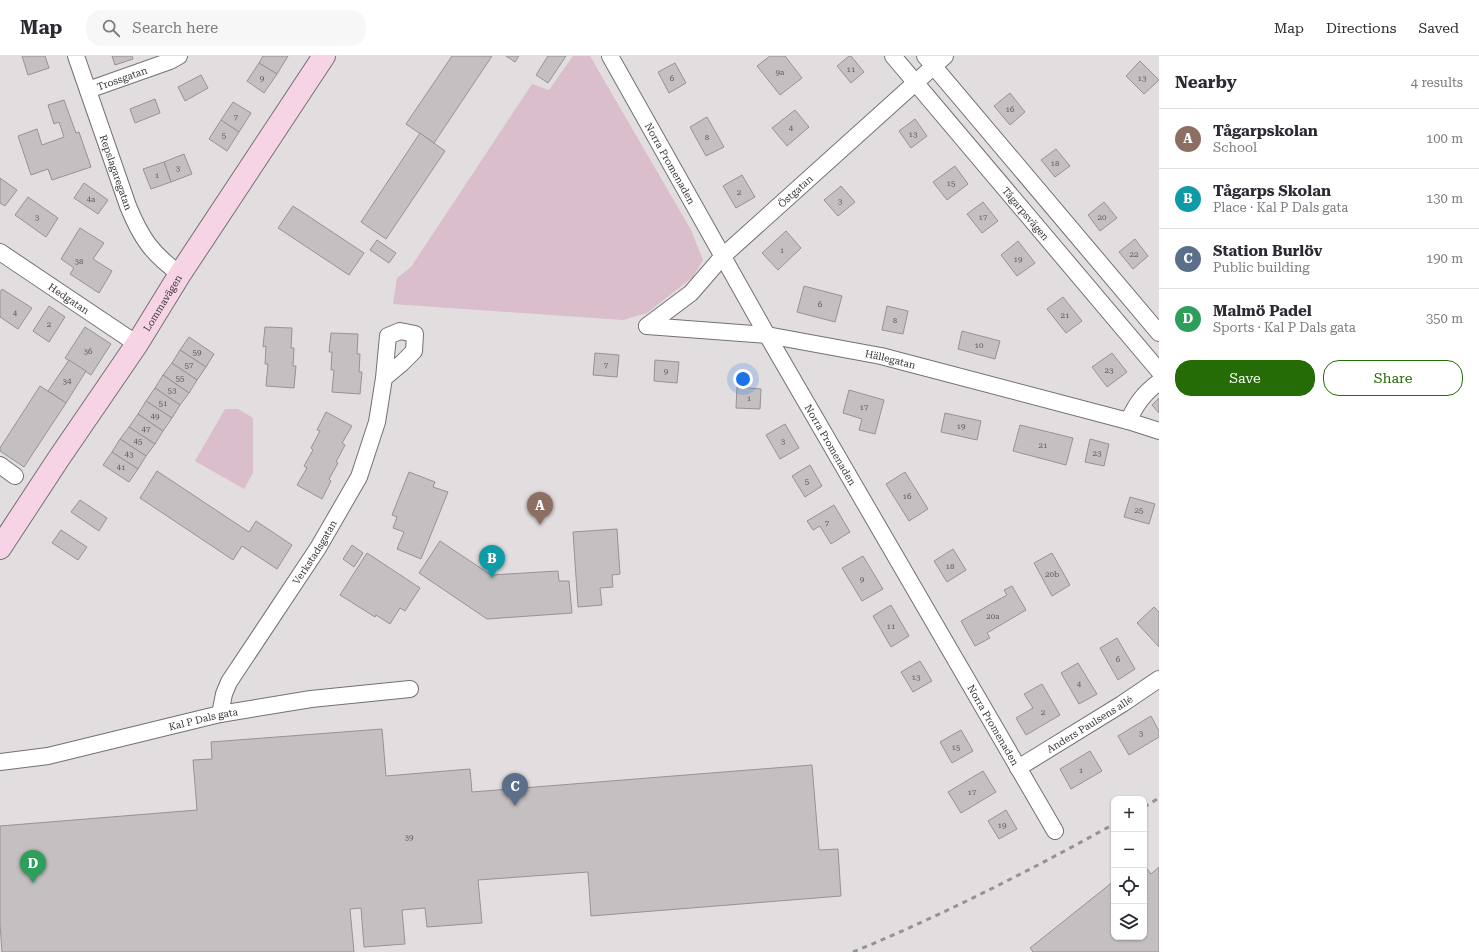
<!DOCTYPE html>
<html lang="en">
<head>
<meta charset="utf-8">
<style>
  body { margin:0; font-family:"Roboto Serif",serif; background:#f7f7f7; color:#2b2b33 }
  .controls { position:absolute; right:12px; bottom:12px; display:grid; overflow:hidden; border-radius:8px; box-shadow:0 1px 3px #0004 }
  .controls button { width:36px; height:36px; display:grid; place-items:center; padding:0; border:0; border-bottom:1px solid #e1e1e2; background:#fff; color:#2b2b33; font:20px sans-serif }
  .you { position:absolute; left:743px; top:323px; width:14px; height:14px; margin:-10px; border:3px solid #fff; border-radius:50%; background:#1a73e8; box-shadow:0 0 0 6px #1a73e833 }
  .badge { display:grid; place-items:center; width:26px; height:26px; border-radius:50%; background:#256c06; color:#fff; font-size:13px; font-weight:700 }
  .pin { position:absolute; translate:-50% -33px; filter:drop-shadow(0 1px 2px #0008) }
  .pin::after { content:''; position:absolute; top:21px; width:14px; height:12px; background:inherit; clip-path:polygon(0 0,100% 0,50% 100%) }
  .list { margin:0; padding:0; list-style:none }
  h2 { display:flex; justify-content:space-between; align-items:center; height:52px; margin:0; padding:0 16px; font-size:17px }
  h2 small { font-size:13px; font-weight:400; color:#7c7c81 }
  .list li { display:grid; grid-template-columns:26px 1fr auto; gap:12px; align-items:center; box-sizing:border-box; height:60px; padding:0 16px; border-top:1px solid #e1e1e2 }
  .list b { display:block; font-size:15px; white-space:nowrap }
  .list p { margin:0; font-size:13px; white-space:nowrap; color:#7c7c81 }
  .list em { font-size:13px; font-style:normal; color:#7c7c81 }
  .actions { display:flex; gap:8px; padding:12px 16px }
  .actions a { flex:1; padding:9px 0; border:1px solid #256c06; border-radius:16px; text-align:center; font-size:14px; color:#256c06 }
  .actions .main { background:#256c06; color:#fff }
  .icon { flex:none; width:22px; height:22px; fill:none; stroke:currentColor; stroke-width:2; stroke-linecap:round; stroke-linejoin:round }
  .map { position:relative; flex:none; width:1159px; height:896px; overflow:hidden }
  header { display:flex; align-items:center; gap:24px; box-sizing:border-box; height:56px; padding:0 20px; background:#fff; border-bottom:1px solid #e1e1e2 }
  header strong { font-size:19px }
  nav { display:flex; gap:22px; margin-inline-start:auto; font-size:14px }
  .search { width:280px; height:36px; background:#f7f7f7; display:flex; align-items:center; gap:10px; box-sizing:border-box; padding:0 14px; border-radius:16px; color:#7c7c81; font-size:15px }
  main { display:flex }
  aside { flex:1; background:#fff }
  .map>svg:first-child { display:block }
  .green { fill:#dabecb }
  .building { fill:#c4bfc1; stroke:#979294 }
  .lines { fill:none; stroke-linecap:round; stroke-linejoin:round }
  .street-casing { stroke:#757072; stroke-width:18 }
  .secondary-casing { stroke:#757072; stroke-width:24 }
  .street { stroke:#fff; stroke-width:16 }
  .secondary { stroke:#f6d4e6; stroke-width:22 }
  .rail { stroke:#959293; stroke-width:3; stroke-dasharray:5 5; stroke-linecap:butt }
  .labels { text-anchor:middle; stroke-width:3; stroke-linejoin:round; paint-order:stroke }
  .number-label { font-size:8px; fill:#5c595a }
  .street-label { font-size:10px; fill:#393738; stroke:#e2dddf }
</style>
</head>
<body>
<header>
<strong>Map</strong>
<div class="search"><svg class="icon" aria-label="search" viewBox="0 0 24 24"><circle cx="10" cy="10" r="6"/><path d="M15 15l6 6"/></svg>Search here</div>
<nav><a>Map</a><a>Directions</a><a>Saved</a></nav>
</header>
<main>
<div class="map">
<svg width="1159" height="896" viewBox="0 0 1159 896">
  <rect width="100%" height="100%" fill="#e2dddf"/>
  <g class="green">
    <polygon points="573,0 590,0 691,174 703,204 693,221 647,257 623,264 393,248 397,222 411,211 532,28 549,34"/>
    <polygon points="225,353 238,353 253,362 253,417 244,433 195,405"/>
  </g>
  <g class="building">
    <polygon points="22,0 45,0 49,12 28,19"/>
    <polygon points="112,0 132,0 133,3 115,9"/>
    <polygon points="263,0 288,0 277,18 259,7"/>
    <polygon points="452,0 492,0 434,87 406,68"/>
    <polygon points="506,0 519,0 515,6"/>
    <polygon points="548,0 566,0 548,27 536,19"/>
    <polygon points="770,0 785,0 802,22 780,39 757,10"/>
    <polygon points="849,0 851,0 864,16 851,27 837,10"/>
    <polygon points="1140,5 1159,24 1144,38 1126,20"/>
    <polygon points="259,7 277,18 264,37 247,25"/>
    <polygon points="675,7 686,27 669,37 658,16"/>
    <polygon points="201,19 208,32 185,45 178,31"/>
    <polygon points="1010,37 1025,56 1010,69 994,50"/>
    <polygon points="155,43 160,57 135,67 130,53"/>
    <polygon points="64,44 76,77 79,76 91,111 52,124 48,113 31,119 18,80 37,73 42,89 64,81 59,66 54,68 48,49"/>
    <polygon points="233,46 251,57 239,76 221,64"/>
    <polygon points="795,54 809,71 787,90 772,72"/>
    <polygon points="707,61 724,91 706,100 690,71"/>
    <polygon points="915,63 927,80 911,92 899,75"/>
    <polygon points="221,64 239,76 227,95 209,83"/>
    <polygon points="420,77 445,95 386,183 361,166"/>
    <polygon points="1056,93 1070,110 1055,121 1041,104"/>
    <polygon points="184,98 192,118 171,126 164,106"/>
    <polygon points="164,106 171,126 151,133 143,113"/>
    <polygon points="955,110 968,128 947,144 933,126"/>
    <polygon points="742,119 755,141 736,152 723,130"/>
    <polygon points="0,122 17,134 5,150 0,147"/>
    <polygon points="84,127 108,144 98,158 74,142"/>
    <polygon points="841,130 855,146 838,160 824,144"/>
    <polygon points="28,141 58,162 46,181 15,159"/>
    <polygon points="983,146 998,165 982,177 967,158"/>
    <polygon points="1104,146 1117,162 1100,175 1088,159"/>
    <polygon points="293,150 364,197 349,219 278,172"/>
    <polygon points="80,172 104,187 93,203 112,215 99,237 70,218 74,212 61,203"/>
    <polygon points="786,175 801,192 778,214 762,197"/>
    <polygon points="1135,183 1148,200 1133,213 1119,196"/>
    <polygon points="377,184 396,197 389,207 370,194"/>
    <polygon points="1018,185 1035,207 1017,220 1001,199"/>
    <polygon points="804,230 842,240 835,266 797,256"/>
    <polygon points="2,233 32,252 18,273 0,261 0,236"/>
    <polygon points="1063,241 1082,265 1066,277 1047,253"/>
    <polygon points="49,250 65,261 49,286 33,275"/>
    <polygon points="887,250 908,255 903,278 882,274"/>
    <polygon points="85,271 111,288 91,319 65,302"/>
    <polygon points="265,271 292,272 291,292 294,292 293,310 296,310 294,332 266,330 268,308 265,308 266,290 263,291"/>
    <polygon points="962,275 1000,285 995,303 958,293"/>
    <polygon points="331,277 358,278 357,298 360,298 359,316 362,316 360,338 332,336 334,314 331,314 332,296 329,296"/>
    <polygon points="189,281 214,298 206,311 180,294"/>
    <polygon points="180,294 206,311 197,324 172,307"/>
    <polygon points="595,297 619,299 617,321 593,319"/>
    <polygon points="1112,297 1127,316 1107,331 1092,311"/>
    <polygon points="69,304 86,315 66,347 48,335"/>
    <polygon points="655,304 679,306 677,327 654,325"/>
    <polygon points="172,307 197,324 189,337 163,319"/>
    <polygon points="163,319 189,337 180,349 155,332"/>
    <polygon points="40,330 66,347 24,411 0,395 0,392"/>
    <polygon points="737,331 761,333 760,353 736,352"/>
    <polygon points="155,332 180,349 172,362 146,345"/>
    <polygon points="849,334 884,344 875,378 859,374 862,363 843,357"/>
    <polygon points="1159,342 1159,357 1152,349"/>
    <polygon points="146,345 172,362 163,375 138,358"/>
    <polygon points="326,356 352,370 342,387 345,389 336,406 338,407 329,423 331,425 322,443 297,429 307,412 304,410 313,394 311,392 320,375 317,374"/>
    <polygon points="945,357 981,365 977,384 941,376"/>
    <polygon points="138,358 163,375 155,388 129,371"/>
    <polygon points="785,368 799,392 780,403 766,379"/>
    <polygon points="1020,369 1073,382 1066,409 1013,395"/>
    <polygon points="129,371 155,388 146,400 120,383"/>
    <polygon points="120,383 146,400 138,413 112,396"/>
    <polygon points="1090,383 1109,388 1104,410 1085,406"/>
    <polygon points="112,396 138,413 129,426 103,409"/>
    <polygon points="810,409 822,430 805,441 792,420"/>
    <polygon points="157,415 249,476 256,465 292,489 277,513 242,490 233,504 140,442"/>
    <polygon points="409,416 435,426 433,431 448,436 421,503 397,493 404,476 393,472 397,461 392,459"/>
    <polygon points="905,416 928,453 909,465 886,428"/>
    <polygon points="1130,441 1155,448 1149,468 1124,461"/>
    <polygon points="80,444 107,462 99,475 71,456"/>
    <polygon points="834,449 850,476 831,488 820,470 813,474 807,465"/>
    <polygon points="617,473 620,518 612,519 613,531 600,532 602,549 578,551 573,476"/>
    <polygon points="61,474 87,491 78,504 52,487"/>
    <polygon points="440,485 491,519 558,515 559,525 569,525 572,557 487,563 419,517"/>
    <polygon points="352,489 363,497 354,511 343,503"/>
    <polygon points="953,493 966,514 947,526 934,505"/>
    <polygon points="367,497 420,532 405,555 400,552 390,568 376,559 375,561 340,539"/>
    <polygon points="1052,497 1070,529 1052,540 1034,507"/>
    <polygon points="863,500 883,533 862,545 842,512"/>
    <polygon points="1012,530 1026,554 987,577 990,582 975,590 961,565 1007,539 1004,534"/>
    <polygon points="891,549 909,580 891,591 873,560"/>
    <polygon points="1154,551 1159,556 1159,591 1137,567"/>
    <polygon points="1117,582 1135,613 1118,624 1100,592"/>
    <polygon points="920,605 932,625 913,636 901,616"/>
    <polygon points="1078,607 1097,638 1079,648 1061,617"/>
    <polygon points="1042,628 1060,659 1026,679 1016,662 1033,652 1024,638"/>
    <polygon points="1151,660 1159,675 1159,681 1129,699 1118,680"/>
    <polygon points="382,673 386,720 470,713 472,736 812,709 819,794 838,793 841,840 591,860 588,816 478,824 482,867 427,871 425,852 402,854 405,888 364,891 361,852 350,853 354,896 2,896 0,868 0,770 197,754 193,704 212,703 211,686"/>
    <polygon points="961,674 973,695 952,707 940,686"/>
    <polygon points="1090,695 1102,715 1071,733 1060,713"/>
    <polygon points="983,715 996,736 961,757 948,736"/>
    <polygon points="1006,754 1017,773 999,783 988,765"/>
    <polygon points="1144,809 1151,818 1159,811 1159,896 1033,896 1030,892 1114,825 1114,881 1144,881"/>
  </g>
  <g class="lines">
    <defs>
      <g id="street">
        <path id="s1" d="M 76,0 L 128,150 C 141,182 152,198 180,218"/>
        <path id="s2" d="M 610,0 L 767,279 L 1055,775"/>
        <path id="s3" d="M 893,0 L 1159,315"/>
        <polyline points="925,0 1159,277"/>
        <path id="s4" d="M 88,34 L 170,5 L 179,0"/>
        <path id="s5" d="M 0,196 L 137,288"/>
        <path id="s6" d="M 647,270 L 767,279 L 881,300 L 1128,365 L 1159,375"/>
        <path id="s7" d="M 647,270 L 691,237 L 723,200 L 945,0"/>
        <path d="M 1128,365 C 1137,347 1143,338 1159,326"/>
        <polyline points="0,409 15,420"/>
        <path id="s8" d="M 220,658 L 224,638 L 229,626 L 318,492 L 359,421 L 377,366 L 384,322 L 402,307 L 414,295 L 415,278 L 400,275 L 388,280 L 384,322"/>
        <path id="s9" d="M 0,706 L 48,700 L 220,658 L 311,643 L 410,633"/>
        <path id="s10" d="M 1018,712 L 1122,648 L 1159,623"/>
      </g>
      <g id="secondary">
        <path id="s11" d="M 0,492 L 57,405 L 137,288 L 180,218 L 324,0"/>
      </g>
    </defs>
    <use href="#street" class="street-casing"/>
    <use href="#secondary" class="secondary-casing"/>
    <use href="#street" class="street"/>
    <use href="#secondary" class="secondary"/>
    <g class="rail">
      <polyline points="1144,751 1159,742"/>
      <path d="M 853,896 C 943,859 1029,815 1114,768"/>
    </g>
  </g>
  <g class="labels">
    <g class="number-label">
      <text x="851" y="16">11</text>
      <text x="780" y="19">9a</text>
      <text x="262" y="25">9</text>
      <text x="672" y="25">6</text>
      <text x="1142" y="25">13</text>
      <text x="1010" y="56">16</text>
      <text x="236" y="64">7</text>
      <text x="791" y="75">4</text>
      <text x="913" y="81">13</text>
      <text x="224" y="82">5</text>
      <text x="707" y="84">8</text>
      <text x="1055" y="110">18</text>
      <text x="178" y="115">3</text>
      <text x="157" y="122">1</text>
      <text x="951" y="130">15</text>
      <text x="739" y="139">2</text>
      <text x="91" y="146">4a</text>
      <text x="840" y="148">3</text>
      <text x="37" y="164">3</text>
      <text x="983" y="164">17</text>
      <text x="1102" y="164">20</text>
      <text x="782" y="197">1</text>
      <text x="1134" y="201">22</text>
      <text x="1018" y="206">19</text>
      <text x="79" y="208">38</text>
      <text x="820" y="251">6</text>
      <text x="15" y="260">4</text>
      <text x="1065" y="262">21</text>
      <text x="895" y="267">8</text>
      <text x="49" y="271">2</text>
      <text x="979" y="292">10</text>
      <text x="88" y="298">36</text>
      <text x="197" y="299">59</text>
      <text x="189" y="312">57</text>
      <text x="606" y="312">7</text>
      <text x="1109" y="317">23</text>
      <text x="666" y="318">9</text>
      <text x="180" y="325">55</text>
      <text x="67" y="328">34</text>
      <text x="172" y="337">53</text>
      <text x="749" y="345">1</text>
      <text x="163" y="350">51</text>
      <text x="864" y="354">17</text>
      <text x="155" y="363">49</text>
      <text x="961" y="373">19</text>
      <text x="146" y="376">47</text>
      <text x="138" y="388">45</text>
      <text x="783" y="388">3</text>
      <text x="1043" y="392">21</text>
      <text x="1097" y="400">23</text>
      <text x="129" y="401">43</text>
      <text x="121" y="414">41</text>
      <text x="807" y="428">5</text>
      <text x="907" y="443">16</text>
      <text x="1139" y="457">25</text>
      <text x="827" y="470">7</text>
      <text x="950" y="513">18</text>
      <text x="1052" y="521">20b</text>
      <text x="862" y="526">9</text>
      <text x="993" y="563">20a</text>
      <text x="891" y="573">11</text>
      <text x="1118" y="606">6</text>
      <text x="916" y="624">13</text>
      <text x="1079" y="631">4</text>
      <text x="1043" y="659">2</text>
      <text x="1141" y="680">3</text>
      <text x="956" y="694">15</text>
      <text x="1081" y="717">1</text>
      <text x="972" y="739">17</text>
      <text x="1002" y="772">19</text>
      <text x="409" y="784">39</text>
    </g>
    <g class="street-label">
      <text dy="4" stroke="none"><textPath href="#s4" startOffset="36">Trossgatan</textPath></text>
      <text dy="4" stroke="none"><textPath href="#s2" startOffset="123">Norra Promenaden</textPath></text>
      <text dy="4" stroke="none"><textPath href="#s1" startOffset="123">Repslagaregatan</textPath></text>
      <text dy="4" stroke="none"><textPath href="#s7" startOffset="201">Östgatan</textPath></text>
      <text dy="4" stroke="none"><textPath href="#s3" startOffset="206">Tågarpsvägen</textPath></text>
      <text dy="4" stroke="none"><textPath href="#s5" startOffset="83">Hedgatan</textPath></text>
      <text dy="4" stroke="none"><textPath href="#s11" startOffset="294">Lommavägen</textPath></text>
      <text dy="4" stroke="none"><textPath href="#s6" startOffset="246">Hällegatan</textPath></text>
      <text dy="4" stroke="none"><textPath href="#s2" startOffset="447">Norra Promenaden</textPath></text>
      <text dy="4" stroke="none"><textPath href="#s8" startOffset="189">Verkstadsgatan</textPath></text>
      <text dy="4" stroke="none"><textPath href="#s9" startOffset="208">Kal P Dals gata</textPath></text>
      <text dy="4" stroke="none"><textPath href="#s10" startOffset="84">Anders Paulsens allé</textPath></text>
      <text dy="4" stroke="none"><textPath href="#s2" startOffset="771">Norra Promenaden</textPath></text>
    </g>
  </g>
</svg>
<div class="controls">
<button>+</button>
<button>−</button>
<button><svg class="icon" aria-label="locate" viewBox="0 0 24 24"><circle cx="12" cy="12" r="6"/><path d="M12 2v4M12 18v4M2 12h4M18 12h4"/></svg></button>
<button><svg class="icon" aria-label="layers" viewBox="0 0 24 24"><path d="M12 4l9 5-9 5-9-5zM3 14l9 5 9-5"/></svg></button>
</div>
<div class="you"></div>
<div class="pin badge" style="left:540px;top:469px;background:#8d6e63">A</div>
<div class="pin badge" style="left:492px;top:522px;background:#0f9aa8">B</div>
<div class="pin badge" style="left:515px;top:750px;background:#5c6f8a">C</div>
<div class="pin badge" style="left:33px;top:827px;background:#2e9e5b">D</div>
</div>
<aside>
<h2>Nearby<small>4 results</small></h2>
<ul class="list">
<li><span class="badge" style="background:#8d6e63">A</span><div><b>Tågarpskolan</b><p>School</p></div><em>100 m</em></li>
<li><span class="badge" style="background:#0f9aa8">B</span><div><b>Tågarps Skolan</b><p>Place · Kal P Dals gata</p></div><em>130 m</em></li>
<li><span class="badge" style="background:#5c6f8a">C</span><div><b>Station Burlöv</b><p>Public building</p></div><em>190 m</em></li>
<li><span class="badge" style="background:#2e9e5b">D</span><div><b>Malmö Padel</b><p>Sports · Kal P Dals gata</p></div><em>350 m</em></li>
</ul>
<div class="actions"><a class="main">Save</a><a>Share</a></div>
</aside>
</main>
</body>
</html>
